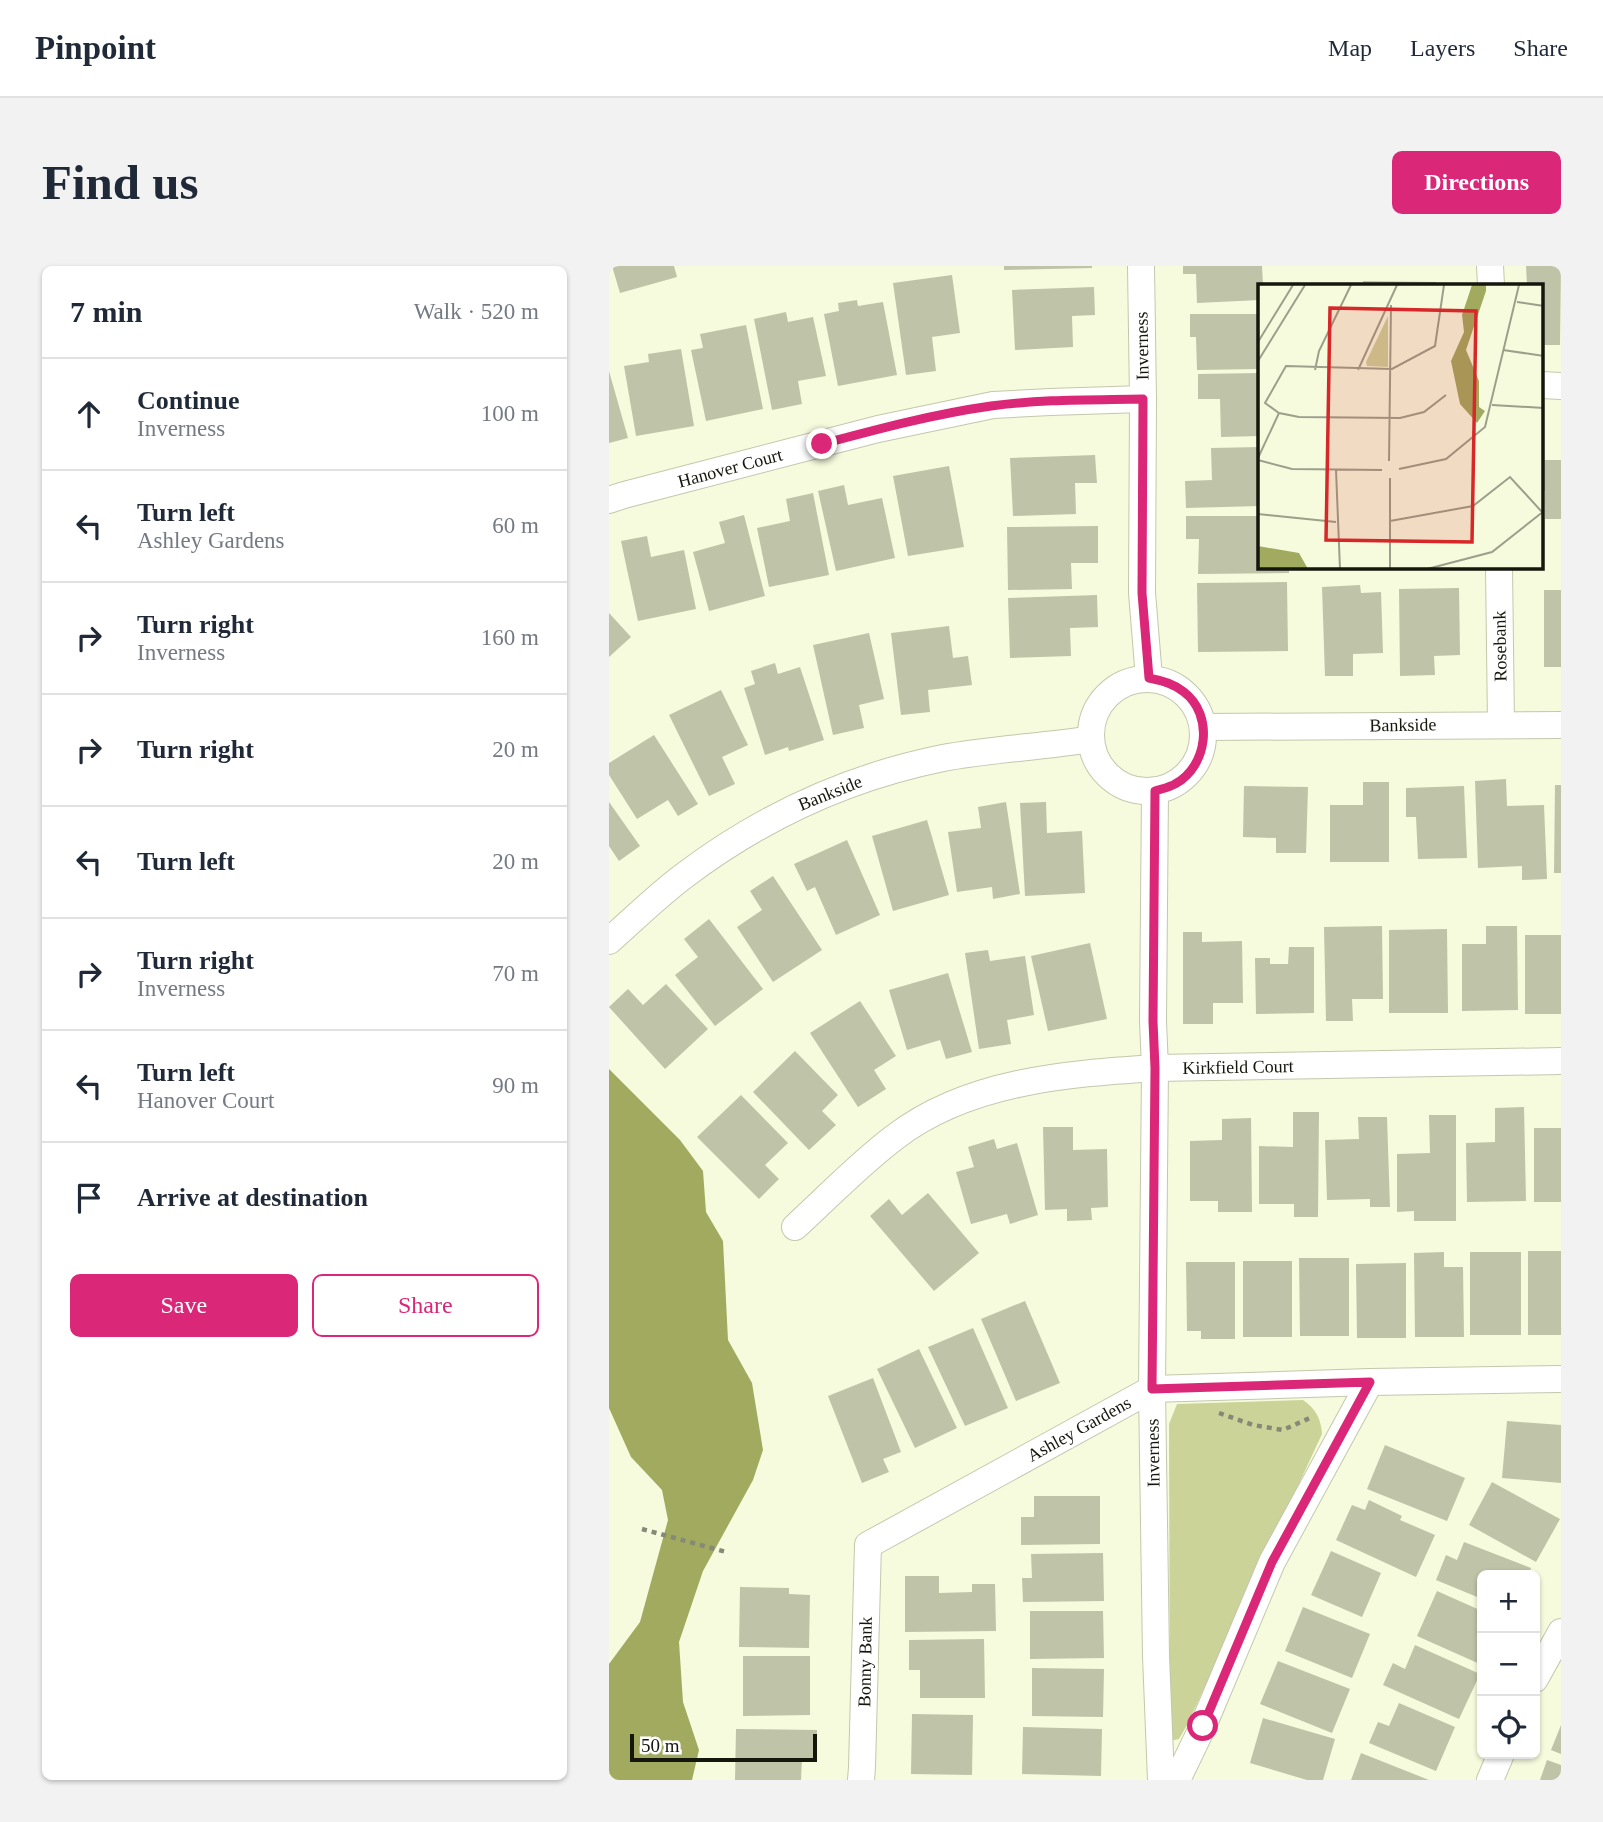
<!DOCTYPE html>
<html lang="en">
<head>
<meta charset="utf-8">
<style>
  body { margin:0; font-family:Georgia,serif; background:#f2f2f3; color:#1f2937 }
  .controls { position:absolute; right:21px; bottom:21px; display:grid; overflow:hidden; border-radius:10px; box-shadow:0 2px 5px #0004 }
  .controls button { width:63px; height:63px; display:grid; place-items:center; padding:0; border:0; border-bottom:2px solid #e0e1e3; background:#fff; color:#1f2937; font:35px sans-serif }
  .scale { position:absolute; left:21px; bottom:18px; width:187px; box-sizing:border-box; padding-left:7px; border:4px solid #15160c; border-top:0; font-size:19px; line-height:24px; white-space:nowrap; color:#15160c; -webkit-text-stroke:5px #fff; paint-order:stroke }
  .stop { position:absolute; width:21px; height:21px; margin:-16px; border:5px solid #db2777; border-radius:50%; background:#fff }
  .stop.end { background:#db2777; border-color:#fff; box-shadow:0 2px 7px #0008 }
  .list { margin:0; padding:0; list-style:none }
  h2 { display:flex; justify-content:space-between; align-items:center; height:91px; margin:0; padding:0 28px; font-size:30px }
  h2 small { font-size:23px; font-weight:400; color:#747a83 }
  .list li { display:grid; grid-template-columns:46px 1fr auto; gap:21px; align-items:center; box-sizing:border-box; height:112px; padding:0 28px; border-top:2px solid #e0e1e3 }
  .list b { display:block; font-size:26px; white-space:nowrap }
  .list p { margin:0; font-size:23px; white-space:nowrap; color:#747a83 }
  .list em { font-size:23px; font-style:normal; color:#747a83 }
  .actions { display:flex; gap:14px; padding:21px 28px }
  .actions a { flex:1; padding:16px 0; border:2px solid #db2777; border-radius:10px; text-align:center; font-size:24px; color:#db2777 }
  .actions .main { background:#db2777; color:#fff }
  .icon { flex:none; width:38px; height:38px; fill:none; stroke:currentColor; stroke-width:2; stroke-linecap:round; stroke-linejoin:round }
  .map { position:relative; flex:none; width:952px; height:1514px; overflow:hidden; border-radius:10px }
  header { display:flex; align-items:center; gap:42px; box-sizing:border-box; height:98px; padding:0 35px; background:#fff; border-bottom:2px solid #e0e1e3 }
  header strong { font-size:33px }
  nav { display:flex; gap:38px; margin-inline-start:auto; font-size:24px }
  .intro { display:flex; align-items:center; justify-content:space-between; box-sizing:border-box; height:168px; padding:0 42px }
  h1 { margin:0; font-size:49px }
  .button { padding:18px 32px; border-radius:10px; background:#db2777; color:#fff; font-size:24px; font-weight:700 }
  main { display:flex; gap:42px; padding:0 42px }
  aside { flex:1; background:#fff; border-radius:10px; box-shadow:0 2px 5px #0004 }
  .map>svg:first-child { display:block }
  .green { fill:#cbd398 }
  .water { fill:#a1aa5f }
  .building { fill:#bfc3a8 }
  .lines { fill:none; stroke-linecap:round; stroke-linejoin:round }
  .minor-casing { stroke:#c3c8ac; stroke-width:28 }
  .path { stroke:#868975; stroke-width:4.5; stroke-dasharray:5 5; stroke-linecap:butt }
  .minor { stroke:#fff; stroke-width:26 }
  .route { stroke:#db2777; stroke-width:9 }
  .labels { text-anchor:middle; stroke-width:6; stroke-linejoin:round; paint-order:stroke }
  .street-label { font-size:18px; fill:#15160c; stroke:#fff }
  .inset-road { fill:none; stroke:#9c9f8a; stroke-width:2 }
  .view { fill:#d62828; fill-opacity:0.15; stroke:#d62828; stroke-width:3.5 }
  .inset-edge { fill:none; stroke:#15160c; stroke-width:3.5 }
</style>
</head>
<body>
<header>
<strong>Pinpoint</strong>
<nav><a>Map</a><a>Layers</a><a>Share</a></nav>
</header>
<div class="intro"><h1>Find us</h1><a class="button">Directions</a></div>
<main>
<aside>
<h2>7 min<small>Walk · 520 m</small></h2>
<ul class="list">
<li><svg class="icon" aria-label="ahead" viewBox="0 0 24 24"><path d="M12 20V5M6 11l6-6 6 6"/></svg><div><b>Continue</b><p>Inverness</p></div><em>100 m</em></li>
<li><svg class="icon" aria-label="left" viewBox="0 0 24 24"><path d="M17 20v-9H6M10 6l-5 5 5 5"/></svg><div><b>Turn left</b><p>Ashley Gardens</p></div><em>60 m</em></li>
<li><svg class="icon" aria-label="right" viewBox="0 0 24 24"><path d="M7 20v-9h11M14 6l5 5-5 5"/></svg><div><b>Turn right</b><p>Inverness</p></div><em>160 m</em></li>
<li><svg class="icon" aria-label="right" viewBox="0 0 24 24"><path d="M7 20v-9h11M14 6l5 5-5 5"/></svg><div><b>Turn right</b></div><em>20 m</em></li>
<li><svg class="icon" aria-label="left" viewBox="0 0 24 24"><path d="M17 20v-9H6M10 6l-5 5 5 5"/></svg><div><b>Turn left</b></div><em>20 m</em></li>
<li><svg class="icon" aria-label="right" viewBox="0 0 24 24"><path d="M7 20v-9h11M14 6l5 5-5 5"/></svg><div><b>Turn right</b><p>Inverness</p></div><em>70 m</em></li>
<li><svg class="icon" aria-label="left" viewBox="0 0 24 24"><path d="M17 20v-9H6M10 6l-5 5 5 5"/></svg><div><b>Turn left</b><p>Hanover Court</p></div><em>90 m</em></li>
<li><svg class="icon" aria-label="arrive" viewBox="0 0 24 24"><path d="M6 21V4h12l-3 4 3 4H6"/></svg><div><b>Arrive at destination</b></div></li>
</ul>
<div class="actions"><a class="main">Save</a><a>Share</a></div>
</aside>
<div class="map">
<svg width="952" height="1514" viewBox="0 0 952 1514">
  <rect width="100%" height="100%" fill="#f6fbde"/>
  <path class="green" d="M 694,1134 C 707,1143 712,1153 713,1168 L 578,1459 L 570,1473 L 561,1475 L 560,1158 L 568,1138 Z"/>
  <polygon class="water" points="0,803 71,874 94,905 97,946 114,975 119,1074 143,1117 154,1184 144,1214 94,1305 70,1376 74,1436 90,1484 83,1514 0,1514 0,1398 31,1356 59,1254 53,1224 22,1191 0,1142"/>
  <g class="building">
    <polygon points="3,0 65,0 68,11 11,27"/>
    <polygon points="395,0 483,0 483,2 395,4"/>
    <polygon points="574,0 653,0 654,19 651,19 651,34 588,37 587,8 574,8"/>
    <polygon points="917,0 952,0 951,79 933,79 933,19 918,19"/>
    <polygon points="343,9 351,67 323,71 327,105 297,109 284,17"/>
    <polygon points="754,15 827,16 827,19 754,19"/>
    <polygon points="485,21 486,49 463,50 464,81 406,84 403,24"/>
    <polygon points="248,34 249,40 274,36 288,109 229,120 215,48 230,45 229,37"/>
    <polygon points="177,46 179,56 204,51 217,110 189,115 193,138 163,144 145,53"/>
    <polygon points="581,48 651,48 651,103 588,104 587,71 581,71"/>
    <polygon points="137,59 154,143 97,155 82,84 94,82 91,68"/>
    <polygon points="72,83 85,160 27,170 15,100 40,96 39,88"/>
    <polygon points="0,105 19,172 0,177"/>
    <polygon points="651,107 651,170 612,171 611,133 589,133 589,108"/>
    <polygon points="651,181 651,240 577,242 576,215 603,214 602,182"/>
    <polygon points="486,189 488,217 466,217 467,248 404,250 401,192"/>
    <polygon points="933,194 952,194 952,253 936,253 936,225 933,225"/>
    <polygon points="340,200 355,281 299,290 284,210"/>
    <polygon points="235,219 239,239 273,232 286,292 227,305 209,225"/>
    <polygon points="204,227 220,309 160,321 148,262 181,255 177,233"/>
    <polygon points="135,249 156,330 100,345 84,286 116,277 110,256"/>
    <polygon points="577,250 651,250 651,301 680,301 680,307 589,308 590,273 577,273"/>
    <polygon points="489,260 489,297 462,297 463,323 399,324 398,261"/>
    <polygon points="38,270 42,291 75,284 87,343 29,355 12,275"/>
    <polygon points="678,316 679,385 589,386 588,317"/>
    <polygon points="751,319 752,327 772,326 774,387 744,388 744,410 716,410 713,321"/>
    <polygon points="850,322 851,389 825,390 826,409 791,410 790,323"/>
    <rect x="935" y="324" width="17" height="77"/>
    <polygon points="488,329 489,361 461,362 462,390 401,392 399,332"/>
    <polygon points="0,347 22,371 0,391"/>
    <polygon points="340,360 344,392 359,390 363,419 319,424 321,446 292,449 282,367"/>
    <polygon points="260,367 275,433 250,439 255,462 224,469 204,379"/>
    <polygon points="166,397 169,408 191,401 215,474 180,485 179,481 156,489 135,422 146,418 142,405"/>
    <polygon points="112,424 139,479 113,491 126,518 100,530 60,449"/>
    <polygon points="45,469 89,538 69,550 59,534 28,553 0,509 0,497"/>
    <polygon points="897,513 898,540 935,539 938,613 913,614 913,600 869,602 866,515"/>
    <polygon points="754,516 780,516 780,596 721,596 721,539 754,539"/>
    <polygon points="946,519 952,519 952,607 945,607"/>
    <polygon points="635,520 699,521 697,587 667,587 667,572 634,571"/>
    <polygon points="855,520 858,592 809,593 807,551 797,551 797,522"/>
    <polygon points="0,536 31,580 10,595 0,580"/>
    <polygon points="397,536 411,628 384,633 383,621 348,626 339,566 372,562 369,541"/>
    <polygon points="437,536 438,567 473,565 476,627 416,630 411,537"/>
    <polygon points="318,554 340,629 284,645 263,570"/>
    <polygon points="238,574 271,649 227,669 206,621 198,625 185,598"/>
    <polygon points="164,610 213,684 164,716 128,661 153,644 141,625"/>
    <polygon points="100,653 154,723 106,760 66,709 89,691 75,673"/>
    <polygon points="773,660 774,733 743,733 744,755 717,755 715,661"/>
    <polygon points="877,660 908,660 909,744 853,745 853,678 877,678"/>
    <polygon points="838,663 839,747 780,747 780,664"/>
    <polygon points="574,666 593,666 593,676 633,675 634,737 604,737 604,758 574,758"/>
    <rect x="916" y="669" width="36" height="79"/>
    <polygon points="481,677 498,753 439,765 422,690"/>
    <polygon points="680,681 705,681 705,747 647,748 646,692 661,692 661,698 679,698"/>
    <polygon points="379,684 381,695 416,690 425,749 398,754 402,778 370,783 356,687"/>
    <polygon points="339,707 363,786 337,793 331,774 298,784 280,724"/>
    <polygon points="57,718 99,763 56,803 0,741 19,723 34,739"/>
    <polygon points="251,735 287,790 265,804 277,823 249,841 201,767"/>
    <polygon points="186,785 229,829 213,845 227,859 200,884 144,826"/>
    <polygon points="132,829 179,877 156,899 170,913 150,933 88,871"/>
    <polygon points="915,841 917,935 858,936 857,877 886,876 886,842"/>
    <polygon points="684,846 710,846 709,951 685,951 685,938 650,938 650,880 684,881"/>
    <polygon points="820,849 847,849 847,955 805,955 805,945 788,946 788,888 821,887"/>
    <polygon points="749,851 778,851 781,941 761,941 761,933 718,934 716,874 750,873"/>
    <polygon points="642,852 643,946 609,946 609,935 581,935 581,875 613,874 613,853"/>
    <polygon points="434,861 464,861 464,884 498,883 499,941 482,942 483,954 458,955 458,943 436,944"/>
    <rect x="925" y="862" width="27" height="74"/>
    <polygon points="385,873 388,883 408,877 429,949 401,958 398,948 362,958 347,906 365,901 359,881"/>
    <polygon points="319,927 370,987 325,1025 261,950 280,933 293,949"/>
    <rect x="919" y="985" width="33" height="84"/>
    <polygon points="835,986 835,1001 854,1001 855,1071 806,1071 805,987"/>
    <rect x="861" y="986" width="51" height="83"/>
    <polygon points="690,992 740,992 740,1070 691,1070"/>
    <rect x="634" y="995" width="49" height="76"/>
    <polygon points="577,996 626,996 626,1073 592,1073 592,1065 578,1065"/>
    <polygon points="797,997 797,1072 748,1072 747,998"/>
    <polygon points="416,1035 451,1117 407,1135 372,1053"/>
    <polygon points="364,1062 399,1142 356,1160 319,1081"/>
    <polygon points="310,1083 348,1162 306,1182 268,1103"/>
    <polygon points="264,1112 292,1186 274,1193 280,1206 253,1217 219,1130"/>
    <polygon points="898,1155 952,1159 952,1217 893,1212"/>
    <polygon points="776,1179 856,1212 838,1255 758,1223"/>
    <polygon points="883,1216 951,1253 927,1296 860,1259"/>
    <polygon points="425,1230 491,1230 491,1278 412,1279 412,1251 425,1251"/>
    <polygon points="760,1234 793,1250 791,1254 826,1269 807,1311 727,1274 743,1239 756,1244"/>
    <polygon points="855,1276 922,1302 920,1309 873,1309 873,1333 827,1314 837,1289 848,1294"/>
    <polygon points="722,1285 772,1307 753,1351 702,1329"/>
    <polygon points="494,1287 495,1335 414,1336 413,1312 423,1312 422,1288"/>
    <polygon points="296,1310 330,1310 330,1327 363,1326 363,1318 386,1318 387,1365 296,1366"/>
    <polygon points="131,1321 180,1322 180,1328 201,1329 200,1382 130,1381"/>
    <polygon points="828,1325 873,1345 873,1399 808,1370"/>
    <polygon points="694,1341 761,1368 743,1412 676,1385"/>
    <polygon points="421,1345 494,1345 495,1392 421,1393"/>
    <polygon points="375,1373 376,1432 311,1432 311,1404 300,1404 300,1374"/>
    <polygon points="806,1379 871,1408 850,1453 774,1419 784,1397 796,1403"/>
    <polygon points="134,1390 201,1390 201,1449 134,1450"/>
    <polygon points="669,1395 741,1423 723,1467 651,1438"/>
    <polygon points="423,1402 495,1403 494,1451 423,1450"/>
    <polygon points="790,1437 846,1461 827,1505 760,1477 769,1456 780,1460"/>
    <polygon points="303,1448 364,1449 363,1509 302,1508"/>
    <polygon points="654,1452 726,1473 714,1514 698,1514 641,1497"/>
    <polygon points="952,1459 952,1488 942,1484"/>
    <polygon points="414,1461 493,1463 492,1510 413,1508"/>
    <polygon points="127,1463 208,1464 207,1494 193,1493 192,1514 126,1514"/>
    <polygon points="752,1487 820,1514 742,1514"/>
    <polygon points="938,1494 952,1499 952,1514 931,1514"/>
  </g>
  <g class="lines">
    <defs>
      <g id="minor">
        <polyline points="532,0 534,133 533,327 540,412"/>
        <polyline points="881,0 882,19"/>
        <polyline points="933,119 952,120"/>
        <polyline points="0,234 15,229 269,163 384,139 441,136 534,133"/>
        <polyline points="890,301 892,459"/>
        <circle cx="538" cy="469" r="56"/>
        <polyline points="595,461 952,459"/>
        <polyline points="546,525 544,755 546,802 543,1123 547,1390 552,1514"/>
        <path d="M 0,675 C 25,653 49,629 76,609 C 153,551 240,511 334,492 C 383,483 433,481 482,473"/>
        <path d="M 186,961 C 219,931 250,898 286,871 C 359,815 457,808 546,802 L 952,795"/>
        <polyline points="926,1413 952,1366"/>
        <polyline points="252,1514 253,1501 259,1279 543,1123 761,1116 952,1113"/>
        <polyline points="568,1514 594,1460 663,1296 761,1116"/>
        <polyline points="881,1514 892,1488"/>
      </g>
    </defs>
    <use href="#minor" class="minor-casing"/>
    <g class="path">
      <polyline points="610,1147 644,1159 674,1164 703,1151"/>
      <polyline points="33,1263 117,1286"/>
    </g>
    <use href="#minor" class="minor"/>
  </g>
  <g class="lines">
    <path class="route" d="M 213,178 C 269,163 325,148 382,140 C 432,133 484,134 534,133 L 533,327 L 540,412 C 553,415 564,417 575,426 C 605,449 599,500 566,518 C 561,521 552,523 546,525 L 544,755 L 546,802 L 543,1123 L 761,1116 L 663,1296 L 594,1460"/>
  </g>
  <g class="labels">
    <g class="street-label">
      <text transform="translate(533 80) rotate(-91)" y="6">Inverness</text>
      <text transform="translate(121 202) rotate(-15)" y="6">Hanover Court</text>
      <text transform="translate(891 380) rotate(-91)" y="6">Rosebank</text>
      <text transform="translate(794 459) rotate(-1)" y="6">Bankside</text>
      <text transform="translate(221 527) rotate(-22)" y="6">Bankside</text>
      <text transform="translate(629 801) rotate(-1)" y="6">Kirkfield Court</text>
      <text transform="translate(470 1163) rotate(-29)" y="6">Ashley Gardens</text>
      <text transform="translate(544 1187) rotate(-91)" y="6">Inverness</text>
      <text transform="translate(256 1396) rotate(-89)" y="6">Bonny Bank</text>
    </g>
  </g>
  <g transform="translate(649 18)">
    <rect width="285" height="285" fill="#f6fbde"/>
    <path d="M 130,32 L 130,83 L 109,82 L 108,78 Z" fill="#cbd398"/>
    <path d="M 214,1 L 228,1 L 228,7 L 208,66 L 221,97 L 221,123 L 227,127 L 219,139 L 202,120 L 193,77 L 206,48 L 204,31 ZM 0,262 L 41,269 L 50,285 L 0,285 Z" fill="#a1aa5f"/>
    <path class="inset-road" d="M 186,1 L 177,62 L 134,85 L 28,82 L 7,119 L 21,129 L 41,133 L 142,134 L 166,128 L 188,111M 259,18 L 286,22M 0,58 L 35,1M 245,66 L 286,72M 0,77 L 47,1M 57,86 L 61,67 L 93,1M 100,86 L 139,1M 234,121 L 286,124M 0,174 L 21,129M 0,176 L 34,185 L 124,186M 131,177 L 133,21M 141,185 L 188,175 L 227,143 L 261,1M 78,186 L 82,285M 132,194 L 132,285M 0,230 L 78,238M 132,237 L 215,222 L 252,193 L 284,228M 169,285 L 234,268 L 286,227"/>
    <path class="view" d="M 72,24 L 218,27 L 214,258 L 68,256 Z"/>
    <rect width="285" height="285" class="inset-edge"/>
  </g>
</svg>
<div class="controls">
<button>+</button>
<button>−</button>
<button><svg class="icon" aria-label="locate" viewBox="0 0 24 24"><circle cx="12" cy="12" r="6"/><path d="M12 2v4M12 18v4M2 12h4M18 12h4"/></svg></button>
</div>
<div class="scale">50 m</div>
<div class="stop" style="left:594px;top:1460px"></div>
<div class="stop end" style="left:213px;top:178px"></div>
</div>
</main>
</body>
</html>
